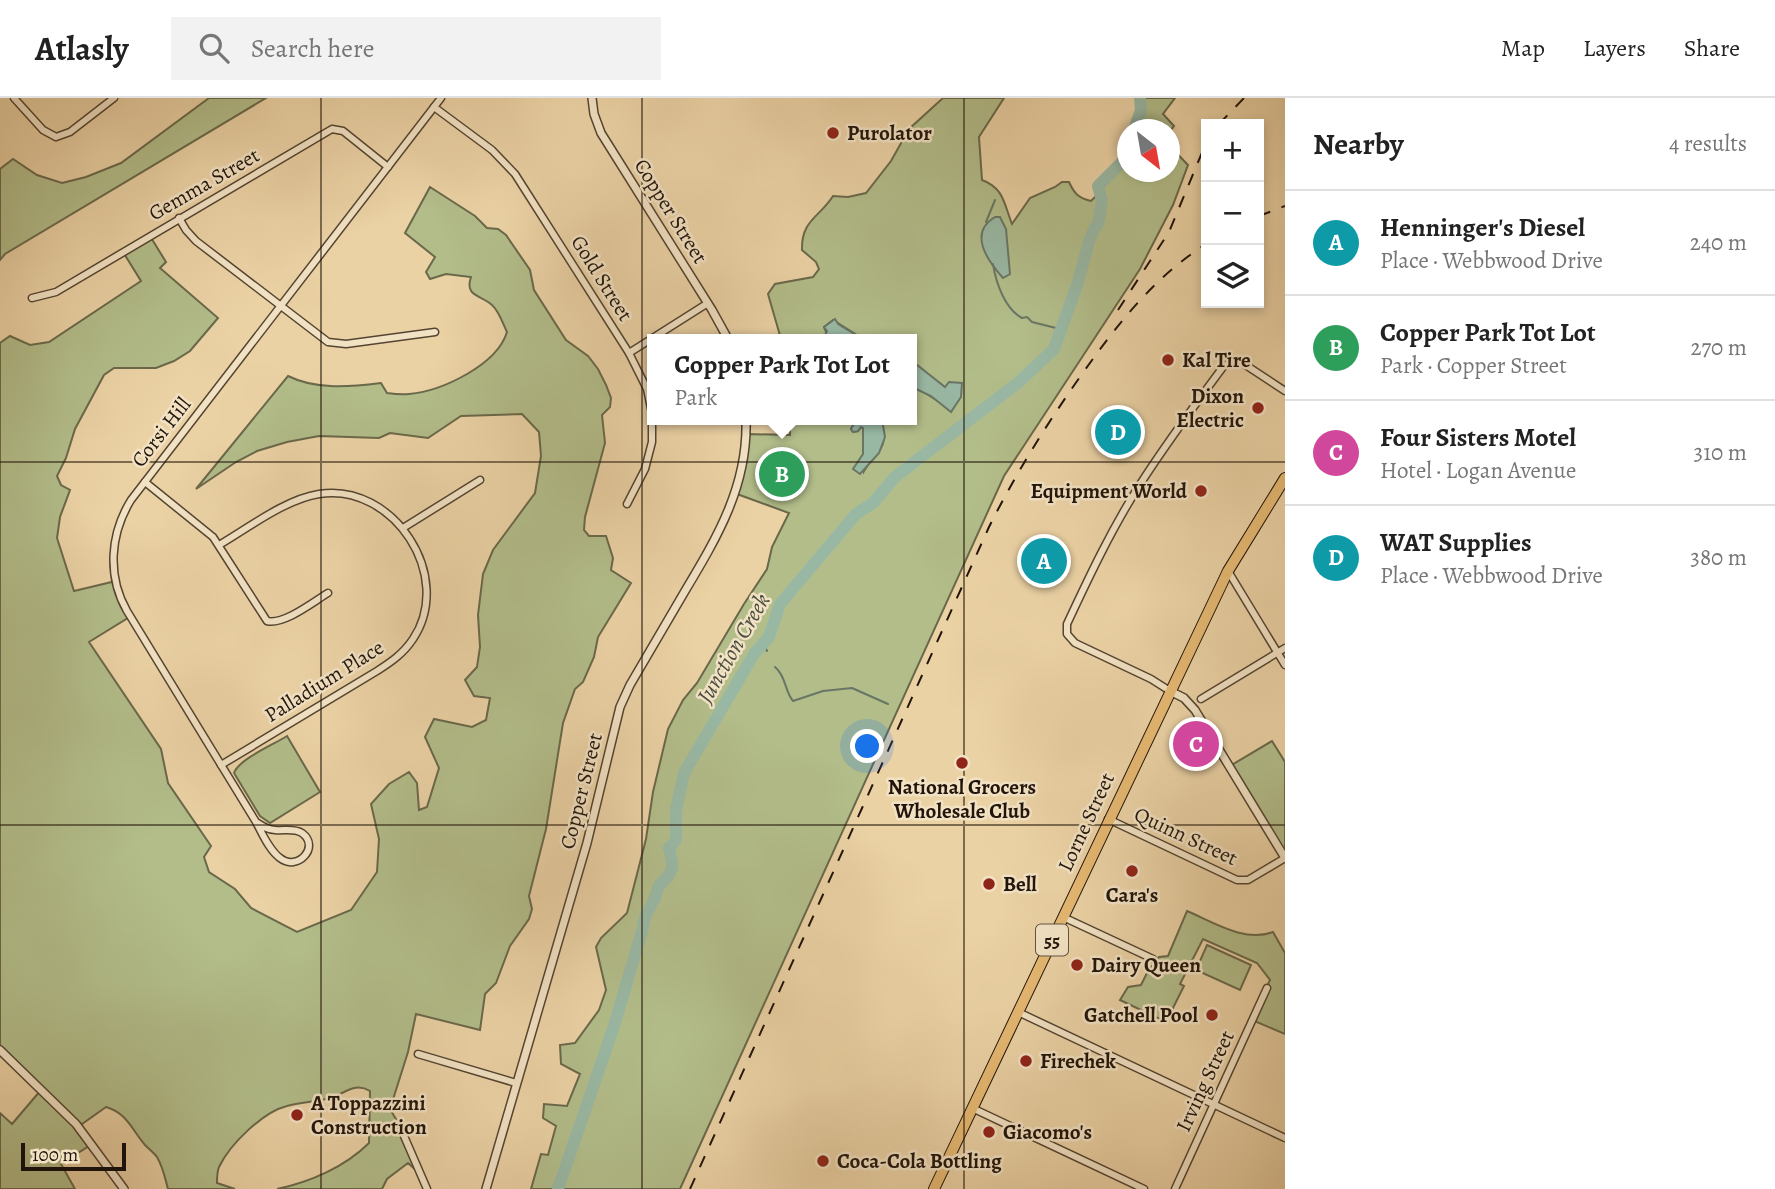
<!DOCTYPE html>
<html lang="en">
<head>
<meta charset="utf-8">
<style>
  body { margin:0; font-family:Alegreya,serif; background:#f2f2f2; color:#222 }
  .controls { position:absolute; right:21px; top:21px; display:grid; overflow:hidden; border-radius:0px; box-shadow:0 4px 10px #0003 }
  .controls button { width:63px; height:63px; display:grid; place-items:center; padding:0; border:0; border-bottom:2px solid #e0e0e0; background:#fff; color:#222; font:35px sans-serif }
  .compass { position:absolute; left:1117px; top:21px; width:63px; height:63px; border-radius:50%; background:#fff; box-shadow:0 4px 10px #0003; rotate:149deg }
  .scale { position:absolute; left:21px; bottom:18px; width:105px; box-sizing:border-box; padding-left:7px; border:4px solid #21140a; border-top:0; font-size:19px; line-height:24px; white-space:nowrap; color:#21140a; -webkit-text-stroke:5px #f2e2c4; paint-order:stroke }
  .you { position:absolute; left:868px; top:649px; width:24px; height:24px; margin:-18px; border:5px solid #fff; border-radius:50%; background:#1a73e8; box-shadow:0 0 0 10px #1a73e833 }
  .badge { display:grid; place-items:center; width:46px; height:46px; border-radius:50%; background:#2563eb; color:#fff; font-size:23px; font-weight:700 }
  .pin { position:absolute; translate:-50% -50%; border:4px solid #fff; box-shadow:0 2px 7px #0006 }
  .popup { position:absolute; left:647px; top:236px; width:270px; height:91px; box-sizing:border-box; display:grid; place-content:center; border-radius:0px; background:#fff; filter:drop-shadow(0 2px 5px #0005); font-size:23px; white-space:nowrap; color:#767676 }
  .popup b { font-size:26px; color:#222 }
  .popup::after { content:''; position:absolute; left:50%; top:100%; margin-left:-14px; border:14px solid transparent; border-top-color:#fff }
  .list { margin:0; padding:0; list-style:none }
  h2 { display:flex; justify-content:space-between; align-items:center; height:91px; margin:0; padding:0 28px; font-size:30px }
  h2 small { font-size:23px; font-weight:400; color:#767676 }
  .list li { display:grid; grid-template-columns:46px 1fr auto; gap:21px; align-items:center; box-sizing:border-box; height:105px; padding:0 28px; border-top:2px solid #e0e0e0 }
  .list b { display:block; font-size:26px; white-space:nowrap }
  .list p { margin:0; font-size:23px; white-space:nowrap; color:#767676 }
  .list em { font-size:23px; font-style:normal; color:#767676 }
  .icon { flex:none; width:38px; height:38px; fill:none; stroke:currentColor; stroke-width:2; stroke-linecap:round; stroke-linejoin:round }
  .map { position:relative; flex:none; width:1285px; height:1091px; overflow:hidden }
  header { display:flex; align-items:center; gap:42px; box-sizing:border-box; height:98px; padding:0 35px; background:#fff; border-bottom:2px solid #e0e0e0 }
  header strong { font-size:33px }
  nav { display:flex; gap:38px; margin-inline-start:auto; font-size:24px }
  .search { width:490px; height:63px; background:#f2f2f2; display:flex; align-items:center; gap:18px; box-sizing:border-box; padding:0 24px; border-radius:0px; color:#767676; font-size:26px }
  main { display:flex }
  aside { flex:1; background:#fff }
  .map>svg:first-child { display:block }
  .green { fill:#b2bd8a; stroke:#6a684a; stroke-width:2 }
  .water { fill:#99b8a4; stroke:#697666; stroke-width:2 }
  .lines { fill:none; stroke-linecap:round; stroke-linejoin:round }
  .stream { stroke:#697666; stroke-width:2 }
  .river { stroke:#99b8a4; stroke-width:12 }
  .minor-casing { stroke:#544431; stroke-width:9 }
  .tertiary-casing { stroke:#544431; stroke-width:10 }
  .primary-casing { stroke:#21140a; stroke-width:12 }
  .minor { stroke:#f2e2c4; stroke-width:6 }
  .tertiary { stroke:#f2e2c4; stroke-width:7 }
  .primary { stroke:#e6b972; stroke-width:10 }
  .rail { stroke:#21140a; stroke-width:2; stroke-dasharray:12 12; stroke-linecap:butt }
  .grid { fill:none; stroke:#21140a; stroke-width:2; stroke-opacity:0.55 }
  .poi-dot { fill:#8f2418; stroke:#f2e2c4; stroke-width:2.5 }
  .labels { text-anchor:middle; stroke-width:5; stroke-linejoin:round; paint-order:stroke }
  .shield { fill:#f2e2c4; stroke:#605242; stroke-width:2 }
  .shield-label { font-size:19px; font-weight:bold; fill:#21140a }
  .poi-label { font-size:21px; font-weight:bold; fill:#21140a; stroke:#f2e2c4; text-anchor:start }
  .street-label { font-size:21px; fill:#21140a; stroke:#f2e2c4 }
  .water-label { font-size:23px; font-style:italic; fill:#4b4d40; stroke:#f2e2c4 }
</style>
</head>
<body>
<header>
<strong>Atlasly</strong>
<div class="search"><svg class="icon" aria-label="search" viewBox="0 0 24 24"><circle cx="10" cy="10" r="6"/><path d="M15 15l6 6"/></svg>Search here</div>
<nav><a>Map</a><a>Layers</a><a>Share</a></nav>
</header>
<main>
<div class="map">
<svg width="1285" height="1091" viewBox="0 0 1285 1091">
  <rect width="100%" height="100%" fill="#ebd2a5"/>
  <filter id="stains"><feTurbulence type="fractalNoise" baseFrequency=".00286" numOctaves="4"/><feColorMatrix values="0 0 0 0 .2 0 0 0 0 .09 0 0 0 0 .02 0 0 0 .5 -.17"/></filter>
  <radialGradient id="worn" r=".72"><stop offset=".6" stop-color="#630" stop-opacity="0"/><stop offset="1" stop-color="#630" stop-opacity=".3"/></radialGradient>
  <g class="green">
    <polygon points="209,0 266,0 5,156 0,162 0,71 13,61 37,77 62,85 86,79 121,65"/>
    <path d="M 943,0 L 1004,0 L 979,39 L 982,82 C 1004,90 1004,106 1012,126 L 1030,100 L 1055,89 L 1062,84 L 1069,84 C 1074,95 1078,100 1091,103 L 1100,94 L 1099,88 L 1123,63 L 1127,49 L 1128,74 L 1170,74 L 1170,48 L 1188,67 L 1173,107 L 1140,171 L 1004,378 L 680,1091 L 531,1091 L 541,1056 L 548,1057 L 556,1028 L 543,1020 L 544,1006 L 567,1008 L 580,976 L 561,966 L 560,947 L 575,945 L 599,912 L 606,892 L 596,849 L 601,840 L 627,815 L 646,741 L 653,694 L 668,631 L 683,602 L 697,585 L 744,506 L 767,471 L 772,449 L 789,415 L 737,396 L 747,336 L 790,337 L 790,322 L 856,322 L 851,331 L 853,334 L 858,333 L 861,329 L 863,330 L 864,373 C 878,348 888,356 882,322 L 912,322 L 912,289 L 922,293 L 952,312 L 954,307 L 945,290 L 912,263 L 912,241 L 863,241 L 833,222 L 824,229 L 829,241 L 814,241 L 801,237 L 798,241 L 781,241 L 768,196 L 775,186 L 813,179 L 819,171 L 816,164 L 802,152 C 801,122 820,119 833,98 L 848,99 L 866,95 L 891,63 L 909,31 Z"/>
    <polygon points="1141,0 1175,0 1163,16 1174,28 1170,33 1134,31 1141,12"/>
    <path d="M 430,89 L 475,118 L 487,130 L 498,131 L 506,137 L 530,172 L 534,192 L 566,242 L 588,258 L 598,271 L 606,287 L 611,300 L 610,309 L 602,317 L 605,345 L 585,419 L 584,432 L 589,438 L 606,438 L 613,460 L 611,472 L 631,485 L 598,539 L 594,559 L 583,584 L 575,591 L 563,625 L 546,731 L 529,798 L 532,811 L 529,821 L 510,848 L 496,885 L 485,896 L 480,932 L 416,916 L 408,954 L 390,1011 L 404,1035 L 418,1074 L 408,1065 L 387,1081 L 382,1091 L 277,1091 C 310,1084 345,1069 369,1045 L 370,993 C 355,984 346,995 330,1000 C 316,1004 301,1004 287,1008 C 263,1014 230,1046 219,1069 C 217,1074 217,1079 217,1085 L 235,1091 L 168,1091 C 165,1080 163,1069 157,1059 C 154,1055 149,1051 145,1047 C 132,1032 127,1015 106,1009 L 78,1029 L 92,1046 L 61,1066 L 75,1091 L 0,1091 L 0,1015 L 12,1026 L 41,992 L 0,953 L 0,245 L 10,238 L 30,247 L 49,244 L 141,183 L 123,154 L 150,138 L 166,164 L 160,170 L 218,220 L 190,253 L 174,263 L 156,270 L 114,270 L 104,277 L 75,331 L 66,360 L 57,378 L 61,387 L 70,392 L 60,419 L 57,440 L 74,493 L 116,483 L 131,518 L 89,544 L 161,651 L 168,685 L 211,748 L 204,759 L 209,774 L 235,791 L 251,810 L 297,834 L 351,812 L 377,774 L 379,741 L 371,706 L 389,686 L 409,674 L 417,685 L 419,712 L 427,709 L 439,670 L 425,639 L 434,621 L 472,629 L 486,622 L 490,600 L 474,598 L 465,582 L 477,569 L 480,549 L 478,517 L 483,476 L 493,452 L 535,395 L 541,358 L 539,334 L 522,316 L 461,318 L 428,340 L 390,335 L 379,340 L 319,338 L 287,344 L 257,353 L 236,364 L 196,391 L 288,278 C 316,292 350,289 381,285 L 387,295 C 394,296 401,297 409,296 C 442,293 497,267 507,234 C 503,226 499,213 492,207 C 482,197 464,199 471,179 L 446,176 L 430,181 L 426,174 L 435,159 L 405,135 Z"/>
    <path d="M 287,638 L 320,694 L 270,725 L 260,718 L 234,675 C 239,661 273,647 287,638 Z"/>
    <polygon points="1272,643 1285,664 1285,759 1230,668"/>
    <path d="M 1187,813 C 1213,824 1245,845 1273,834 L 1285,855 L 1285,936 L 1252,922 L 1270,882 L 1257,865 L 1203,841 L 1180,886 L 1184,888 L 1166,924 L 1120,902 L 1128,889 L 1141,887 L 1148,873 L 1159,859 L 1168,858 Z"/>
    <polygon points="1207,847 1251,867 1240,892 1196,872"/>
  </g>
  <g class="water">
    <path d="M 995,119 L 1000,119 L 1006,131 L 1010,176 L 1003,180 C 987,162 968,135 995,119 Z"/>
    <polygon points="835,221 838,226 863,241 827,240 825,237 827,233 824,229"/>
    <polygon points="912,263 945,289 949,284 962,285 961,299 951,314 931,298 912,289"/>
    <polygon points="856,322 882,322 885,339 879,355 860,376 853,371 863,356 863,330 861,329 858,333 853,334 851,331"/>
  </g>
  <g class="lines">
    <g class="stream">
      <polyline points="986,124 995,102"/>
      <path d="M 993,166 C 996,185 1005,211 1022,220 L 1027,219 L 1032,224 L 1060,231"/>
      <polyline points="764,546 767,553"/>
      <path d="M 775,569 C 786,578 785,594 793,603 L 823,593 L 852,590 L 888,606"/>
    </g>
    <g class="river">
      <polyline points="1134,32 1141,12 1140,0"/>
      <path d="M 558,1091 L 614,928 L 643,830 C 643,814 656,806 658,789 C 673,773 675,773 669,750 L 676,742 L 676,712 L 684,675 L 754,556 L 769,539 L 780,506 L 856,416 L 873,405 L 895,379 L 1019,284 L 1054,251 L 1077,187 L 1089,144 L 1094,131 L 1098,126 L 1102,103 L 1098,88 L 1123,63 L 1128,47"/>
    </g>
    <defs>
      <g id="minor">
        <polyline points="14,0 43,32 56,39 70,34 114,0"/>
        <polyline points="434,9 492,52 515,76 629,255 647,291 652,315 652,344 645,371 627,406"/>
        <polyline points="179,120 186,132 196,143 328,244 346,246 435,234"/>
        <polyline points="32,200 56,194 332,31 343,33 388,69"/>
        <polyline points="629,255 708,205"/>
        <path d="M 145,384 L 213,439 L 267,523 C 284,527 313,504 328,495"/>
        <polyline points="403,430 480,382"/>
        <path d="M 219,447 C 248,430 286,401 319,396 C 393,384 455,478 413,541 C 403,556 391,564 377,573 L 221,667"/>
        <polyline points="1228,473 1285,567"/>
        <path d="M 1170,593 L 1151,581 L 1075,545 L 1067,536 L 1067,526 C 1089,479 1111,432 1139,388 C 1165,347 1194,308 1223,269 L 1232,263 L 1244,266 L 1285,293"/>
        <polyline points="1201,601 1285,550"/>
        <polyline points="1108,721 1237,782 1248,782 1285,760"/>
        <path d="M 256,724 C 262,728 268,732 275,732 C 284,733 294,730 302,735 C 321,749 297,774 280,760 C 269,752 262,735 256,724 L 127,513 C 107,478 110,436 131,402 L 441,0"/>
        <polyline points="1063,819 1153,861"/>
        <polyline points="1018,914 1285,1040"/>
        <polyline points="418,956 516,985"/>
        <polyline points="972,1010 1144,1091"/>
        <polyline points="401,1031 427,1091"/>
        <polyline points="1175,1091 1267,890"/>
      </g>
      <g id="tertiary">
        <polyline points="592,0 594,16 601,35 712,212 728,241"/>
        <polyline points="1170,593 1184,600 1195,612 1285,760"/>
        <polyline points="0,952 76,1026 124,1091"/>
        <path d="M 486,1091 L 587,745 L 620,609 L 630,587 C 648,556 667,524 685,493 C 718,438 748,387 746,322"/>
      </g>
      <polyline id="primary" points="934,1091 1228,473 1285,380"/>
    </defs>
    <use href="#minor" class="minor-casing"/>
    <use href="#tertiary" class="tertiary-casing"/>
    <use href="#primary" class="primary-casing"/>
    <use href="#minor" class="minor"/>
    <use href="#tertiary" class="tertiary"/>
    <use href="#primary" class="primary"/>
    <g class="rail">
      <polyline points="1219,26 1244,0"/>
      <polyline points="1259,118 1285,108"/>
      <polyline points="1118,212 1169,134 1206,45"/>
      <path d="M 690,1091 L 989,429 C 1014,379 1043,332 1075,286 C 1113,232 1150,182 1206,146"/>
    </g>
  </g>
  <path class="grid" d="M 321,0 L 321,1091M 642,0 L 642,1091M 964,0 L 964,1091M 0,364 L 1285,364M 0,727 L 1285,727"/>
  <g class="poi-dot">
    <circle cx="833" cy="35" r="7"/>
    <circle cx="1168" cy="262" r="7"/>
    <circle cx="1258" cy="310" r="7"/>
    <circle cx="1201" cy="393" r="7"/>
    <circle cx="962" cy="665" r="7"/>
    <circle cx="1132" cy="773" r="7"/>
    <circle cx="989" cy="786" r="7"/>
    <circle cx="1077" cy="867" r="7"/>
    <circle cx="1212" cy="917" r="7"/>
    <circle cx="1026" cy="963" r="7"/>
    <circle cx="297" cy="1017" r="7"/>
    <circle cx="989" cy="1034" r="7"/>
    <circle cx="823" cy="1063" r="7"/>
  </g>
  <g class="labels">
    <rect class="shield" x="1036" y="826.5" width="32" height="31" rx="5"/>
    <g class="shield-label">
      <text x="1052" y="849">55</text>
    </g>
    <g class="poi-label">
      <text x="847" y="42">Purolator</text>
      <text x="1182" y="269">Kal Tire</text>
      <text x="1244" y="305" text-anchor="end">Dixon<tspan x="1244" dy="24">Electric</tspan></text>
      <text x="1187" y="400" text-anchor="end">Equipment World</text>
      <text x="962" y="696" text-anchor="middle">National Grocers<tspan x="962" dy="24">Wholesale Club</tspan></text>
      <text x="1003" y="793">Bell</text>
      <text x="1132" y="804" text-anchor="middle">Cara's</text>
      <text x="1091" y="874">Dairy Queen</text>
      <text x="1198" y="924" text-anchor="end">Gatchell Pool</text>
      <text x="1040" y="970">Firechek</text>
      <text x="311" y="1012">A Toppazzini<tspan x="311" dy="24">Construction</tspan></text>
      <text x="1003" y="1041">Giacomo's</text>
      <text x="837" y="1070">Coca-Cola Bottling</text>
    </g>
    <g class="street-label">
      <text transform="translate(204 86) rotate(-30)" y="7">Gemma Street</text>
      <text transform="translate(671 113) rotate(58)" y="7">Copper Street</text>
      <text transform="translate(602 180) rotate(58)" y="7">Gold Street</text>
      <text transform="translate(161 334) rotate(-52)" y="7">Corsi Hill</text>
      <text transform="translate(324 583) rotate(-32)" y="7">Palladium Place</text>
      <text transform="translate(581 693) rotate(-76)" y="7">Copper Street</text>
      <text transform="translate(1086 724) rotate(-65)" y="7">Lorne Street</text>
      <text transform="translate(1186 738) rotate(25)" y="7">Quinn Street</text>
      <text transform="translate(1205 983) rotate(-65)" y="7">Irving Street</text>
    </g>
    <g class="water-label">
      <text transform="translate(733 550) rotate(-60)" y="8">Junction Creek</text>
    </g>
  </g>
  <rect width="100%" height="100%" filter="url(#stains)"/>
  <rect width="100%" height="100%" fill="url(#worn)"/>
</svg>
<div class="controls">
<button>+</button>
<button>−</button>
<button><svg class="icon" aria-label="layers" viewBox="0 0 24 24"><path d="M12 4l9 5-9 5-9-5zM3 14l9 5 9-5"/></svg></button>
</div>
<svg class="compass" viewBox="-18 -18 36 36"><path d="M0-13l5 13h-10z" fill="#e53935"/><path d="M0 13l5-13h-10z" fill="#767676"/></svg>
<div class="scale">100 m</div>
<div class="you"></div>
<div class="pin badge" style="left:1044px;top:463px;background:#0f9aa8">A</div>
<div class="pin badge" style="left:782px;top:376px;background:#2e9e5b">B</div>
<div class="popup"><b>Copper Park Tot Lot</b>Park</div>
<div class="pin badge" style="left:1196px;top:646px;background:#d1479c">C</div>
<div class="pin badge" style="left:1118px;top:334px;background:#0f9aa8">D</div>
</div>
<aside>
<h2>Nearby<small>4 results</small></h2>
<ul class="list">
<li><span class="badge" style="background:#0f9aa8">A</span><div><b>Henninger's Diesel</b><p>Place · Webbwood Drive</p></div><em>240 m</em></li>
<li><span class="badge" style="background:#2e9e5b">B</span><div><b>Copper Park Tot Lot</b><p>Park · Copper Street</p></div><em>270 m</em></li>
<li><span class="badge" style="background:#d1479c">C</span><div><b>Four Sisters Motel</b><p>Hotel · Logan Avenue</p></div><em>310 m</em></li>
<li><span class="badge" style="background:#0f9aa8">D</span><div><b>WAT Supplies</b><p>Place · Webbwood Drive</p></div><em>380 m</em></li>
</ul>
</aside>
</main>
</body>
</html>
